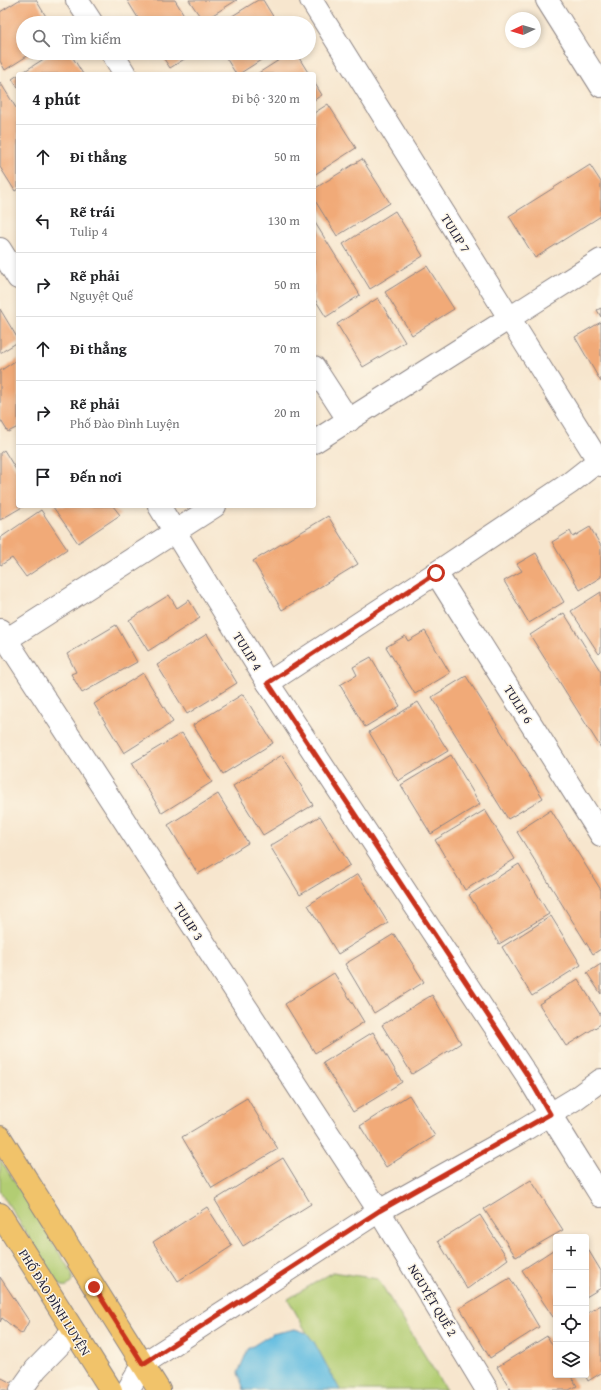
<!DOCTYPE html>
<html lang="vi">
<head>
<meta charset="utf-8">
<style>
  body { margin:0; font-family:"Gentium Book Plus",serif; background:#f2f2f2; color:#202124 }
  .controls { position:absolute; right:12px; bottom:12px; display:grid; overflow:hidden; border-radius:4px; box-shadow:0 2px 6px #0003 }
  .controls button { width:36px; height:36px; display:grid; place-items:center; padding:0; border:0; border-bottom:1px solid #e0e0e0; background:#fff; color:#202124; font:20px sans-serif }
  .compass { position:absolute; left:505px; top:12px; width:36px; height:36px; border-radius:50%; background:#fff; box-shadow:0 2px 6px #0003; rotate:266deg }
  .stop { position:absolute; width:12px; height:12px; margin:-9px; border:3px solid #c8321e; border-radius:50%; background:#fff }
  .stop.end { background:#c8321e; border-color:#fff; box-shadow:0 1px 4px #0008 }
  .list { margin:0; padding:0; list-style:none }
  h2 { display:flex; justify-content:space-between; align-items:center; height:52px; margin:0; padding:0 16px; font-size:17px }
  h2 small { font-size:13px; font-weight:400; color:#757577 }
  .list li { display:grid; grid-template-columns:26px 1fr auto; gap:12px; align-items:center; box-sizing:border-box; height:64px; padding:0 16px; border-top:1px solid #e0e0e0 }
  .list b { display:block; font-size:15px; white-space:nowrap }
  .list p { margin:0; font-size:13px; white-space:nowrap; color:#757577 }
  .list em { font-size:13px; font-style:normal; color:#757577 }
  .icon { flex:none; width:22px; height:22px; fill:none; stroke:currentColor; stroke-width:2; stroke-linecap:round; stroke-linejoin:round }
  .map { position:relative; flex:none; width:601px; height:1390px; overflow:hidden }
  .search { position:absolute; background:#fff; box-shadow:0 2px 6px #0003; left:16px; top:16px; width:300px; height:44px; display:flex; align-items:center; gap:10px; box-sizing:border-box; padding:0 14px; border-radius:22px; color:#757577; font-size:15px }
  .panel { position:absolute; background:#fff; box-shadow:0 2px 6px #0003; left:16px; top:72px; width:300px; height:436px; border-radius:4px }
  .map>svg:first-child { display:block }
  .green { fill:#b2cd73; stroke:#6a7857 }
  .water { fill:#63bde1; stroke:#42708e }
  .building { fill:#f1aa78 }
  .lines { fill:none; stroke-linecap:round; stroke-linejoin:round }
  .minor-casing { stroke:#8c8484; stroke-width:24 }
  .major-casing { stroke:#8c8484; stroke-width:24 }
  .minor { stroke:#fff; stroke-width:22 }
  .major { stroke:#f1c36a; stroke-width:22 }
  .route { stroke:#c8321e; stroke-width:5 }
  .labels { text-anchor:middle; stroke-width:3; stroke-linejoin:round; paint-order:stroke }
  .street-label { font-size:13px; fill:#22223b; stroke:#fcf5e5 }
</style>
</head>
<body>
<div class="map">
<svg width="601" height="1390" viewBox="0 0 601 1390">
  <rect width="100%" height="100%" fill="#fcf5e5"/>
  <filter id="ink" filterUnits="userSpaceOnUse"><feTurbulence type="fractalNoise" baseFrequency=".025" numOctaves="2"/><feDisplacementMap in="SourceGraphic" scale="8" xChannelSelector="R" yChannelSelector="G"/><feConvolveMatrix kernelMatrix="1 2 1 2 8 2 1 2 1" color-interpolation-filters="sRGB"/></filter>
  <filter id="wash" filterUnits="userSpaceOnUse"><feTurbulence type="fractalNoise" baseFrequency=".012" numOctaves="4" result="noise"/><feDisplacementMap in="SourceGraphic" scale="16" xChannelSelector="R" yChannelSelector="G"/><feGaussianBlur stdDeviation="0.9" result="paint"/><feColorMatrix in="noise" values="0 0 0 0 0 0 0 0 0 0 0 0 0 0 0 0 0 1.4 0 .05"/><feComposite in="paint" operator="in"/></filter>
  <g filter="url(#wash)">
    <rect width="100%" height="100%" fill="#f7e6ce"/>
    <g class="green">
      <path d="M 0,1159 L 72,1273 C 73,1280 71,1288 62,1286 L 57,1282 L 0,1191 Z"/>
      <polygon points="333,1272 378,1279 446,1390 339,1390 288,1299"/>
    </g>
    <polygon class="water" points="295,1329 307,1333 314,1342 340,1390 244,1390 238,1373 248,1349 272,1334"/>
    <g id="blocks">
      <g class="building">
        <polygon points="19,0 36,0 50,23 23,23 23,53 32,53 5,70 0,61 0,12"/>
        <polygon points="127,0 175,0 189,23 141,23"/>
        <polygon points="189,0 237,0 203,21"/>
        <polygon points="258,0 263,0 277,23 221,23"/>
        <polygon points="53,53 70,53 83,74 20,74"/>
        <polygon points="160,53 194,53 170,68"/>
        <polygon points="223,53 272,53 239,74 236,74"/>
        <polygon points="290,53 296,53 309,74 257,74"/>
        <polygon points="18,75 18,88 12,79"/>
        <polygon points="0,82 18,111 18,189 15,191 0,167"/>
        <polygon points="314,82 322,95 314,100"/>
        <polygon points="328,104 356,148 314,175 314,113"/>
        <polygon points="362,159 390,203 337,236 314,199 314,189"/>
        <polygon points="590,165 601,182 601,216 535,258 509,216"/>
        <polygon points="395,211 423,256 370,289 343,244"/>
        <polygon points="314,221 360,295 326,317 314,298"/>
        <polygon points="427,266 454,309 412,335 385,292"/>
        <polygon points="378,298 405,342 363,367 337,324"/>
        <polygon points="601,308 601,317 597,310"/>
        <polygon points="0,309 18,339 18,342 0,353"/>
        <polygon points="601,322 601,382 575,337"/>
        <polygon points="18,359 18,427 8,432 0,419 0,371"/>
        <polygon points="4,450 18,473 18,506 24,506 0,520 0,453"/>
        <polygon points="55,506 113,506 120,515 78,543 53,507"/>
        <polygon points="41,510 67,549 26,577 12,558 1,565 0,564 0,538"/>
        <polygon points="328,516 358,564 282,610 253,561"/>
        <polygon points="590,527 601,546 601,577 580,590 552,542 570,531 573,537"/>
        <polygon points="536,553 564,602 529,623 504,581 522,571 517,564"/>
        <polygon points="601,592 601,652 599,654 571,611"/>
        <polygon points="169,595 177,608 189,600 200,618 148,651 129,620"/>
        <polygon points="564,613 601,672 601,748 530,635"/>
        <polygon points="116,625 137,662 82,693 71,674 76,672 67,654"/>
        <polygon points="425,631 450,673 415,694 386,647 405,636 408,641"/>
        <polygon points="207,634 237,683 187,714 157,665"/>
        <polygon points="371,657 400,706 365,727 340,685 357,675 353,667"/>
        <polygon points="143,673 173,722 124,753 94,704"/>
        <polygon points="466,676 543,798 508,819 432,697"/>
        <polygon points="243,694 273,743 223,774 193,725"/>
        <polygon points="418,702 448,751 398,781 369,732"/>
        <polygon points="182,733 212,782 162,813 132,763"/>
        <polygon points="282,755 313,805 263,835 233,786"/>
        <polygon points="451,755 480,804 431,834 401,785"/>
        <polygon points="218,794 248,843 198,874 168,825"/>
        <polygon points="485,810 515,859 465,890 435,840"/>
        <polygon points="551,810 601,890 601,949 593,954 517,832"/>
        <polygon points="320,816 350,865 300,895 270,846"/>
        <polygon points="519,864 549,914 499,944 469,895"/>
        <polygon points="358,874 388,923 338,954 308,905"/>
        <polygon points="551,916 581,965 532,996 502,947"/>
        <polygon points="394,934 424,982 374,1013 345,964"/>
        <polygon points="601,964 601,994 587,973"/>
        <polygon points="334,973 364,1022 315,1053 285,1004"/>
        <polygon points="578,979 601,1016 601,1024 566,1046 539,1004"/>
        <polygon points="432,995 461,1043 412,1074 382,1025"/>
        <polygon points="373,1032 402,1082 353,1112 323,1063"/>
        <polygon points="409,1095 435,1136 386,1167 360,1126"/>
        <polygon points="247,1098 278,1149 212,1188 182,1137"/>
        <polygon points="283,1158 311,1204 243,1246 215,1200"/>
        <polygon points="531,1180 563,1230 516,1257 484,1209"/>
        <polygon points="207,1207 232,1246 178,1281 153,1242"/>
        <polygon points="480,1215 508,1259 467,1289 438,1241"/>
        <polygon points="586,1246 601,1271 601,1288 586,1297"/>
        <polygon points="556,1248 556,1315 553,1317 522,1270"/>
        <polygon points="0,1277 29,1321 22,1334 2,1318 0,1322"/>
        <polygon points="510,1278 539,1327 490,1358 460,1308"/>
        <polygon points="601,1305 601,1373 588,1381 585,1375 586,1375 586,1314"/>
        <polygon points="547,1336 556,1351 556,1375 570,1375 577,1386 569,1390 511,1390 497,1367"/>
        <polygon points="0,1377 15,1385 13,1390 0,1390"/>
      </g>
    </g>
  </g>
  <g filter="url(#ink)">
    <use href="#blocks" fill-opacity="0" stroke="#8c8484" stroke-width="1"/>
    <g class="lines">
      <defs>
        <g id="minor">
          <polyline points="77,0 92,23"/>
          <polyline points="311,0 601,465"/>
          <polyline points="547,0 601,86"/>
          <polyline points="112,53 125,74"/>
          <polyline points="0,249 18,278"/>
          <polyline points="314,367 349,421"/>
          <polyline points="314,442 601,260"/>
          <polyline points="159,506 268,683 528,1077 550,1114 601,1196"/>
          <polyline points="436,573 601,835"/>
          <polyline points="0,630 379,1211 487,1390"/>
          <polyline points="6,640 215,506"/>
          <polyline points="268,683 436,573 570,483 598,461"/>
          <polyline points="21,1390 36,1369 73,1331"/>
          <polyline points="128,1390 143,1364 379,1211 519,1133 575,1099 601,1080"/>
        </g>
        <g id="major">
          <polyline points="0,1137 159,1390"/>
          <polyline points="0,1214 111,1390"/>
        </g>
      </defs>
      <use href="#minor" class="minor-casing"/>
      <use href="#major" class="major-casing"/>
      <use href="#minor" class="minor"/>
      <use href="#major" class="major"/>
    </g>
  </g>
  <g class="lines" filter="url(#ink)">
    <polyline class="route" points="94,1287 143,1364 379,1211 550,1114 528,1076 268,683 436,573"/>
  </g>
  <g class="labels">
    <g class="street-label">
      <text transform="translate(456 233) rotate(58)" y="5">TULIP 7</text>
      <text transform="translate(248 651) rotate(58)" y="5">TULIP 4</text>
      <text transform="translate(519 704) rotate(58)" y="5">TULIP 6</text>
      <text transform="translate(189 921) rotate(57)" y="5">TULIP 3</text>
      <text transform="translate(433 1300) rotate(59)" y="5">NGUYỆT QUẾ 2</text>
      <text transform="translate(55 1302) rotate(58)" y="5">PHỐ ĐÀO ĐÌNH LUYỆN</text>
    </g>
  </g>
</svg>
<div class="controls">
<button>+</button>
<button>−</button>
<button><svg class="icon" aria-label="locate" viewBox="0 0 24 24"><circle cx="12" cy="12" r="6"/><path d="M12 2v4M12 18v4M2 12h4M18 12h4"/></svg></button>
<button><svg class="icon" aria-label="layers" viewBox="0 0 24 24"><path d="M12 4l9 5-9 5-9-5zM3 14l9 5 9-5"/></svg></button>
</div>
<svg class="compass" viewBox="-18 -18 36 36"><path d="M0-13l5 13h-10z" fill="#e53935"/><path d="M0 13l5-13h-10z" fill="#757577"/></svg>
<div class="stop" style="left:436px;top:573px"></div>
<div class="stop end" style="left:94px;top:1287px"></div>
<div class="search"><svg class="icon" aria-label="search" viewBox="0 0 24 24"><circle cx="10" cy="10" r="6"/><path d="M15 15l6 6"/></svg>Tìm kiếm</div>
<section class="panel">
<h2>4 phút<small>Đi bộ · 320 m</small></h2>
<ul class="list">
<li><svg class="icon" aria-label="ahead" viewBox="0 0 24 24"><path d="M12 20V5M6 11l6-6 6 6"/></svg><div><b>Đi thẳng</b></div><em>50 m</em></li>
<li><svg class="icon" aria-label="left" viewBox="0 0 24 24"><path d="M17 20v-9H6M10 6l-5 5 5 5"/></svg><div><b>Rẽ trái</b><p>Tulip 4</p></div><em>130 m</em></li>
<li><svg class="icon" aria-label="right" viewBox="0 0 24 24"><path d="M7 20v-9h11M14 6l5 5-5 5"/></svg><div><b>Rẽ phải</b><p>Nguyệt Quế</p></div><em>50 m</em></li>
<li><svg class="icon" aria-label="ahead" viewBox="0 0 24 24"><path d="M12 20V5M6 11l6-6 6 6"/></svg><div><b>Đi thẳng</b></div><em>70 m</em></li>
<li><svg class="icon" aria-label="right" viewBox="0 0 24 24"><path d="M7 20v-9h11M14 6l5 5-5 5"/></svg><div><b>Rẽ phải</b><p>Phố Đào Đình Luyện</p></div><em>20 m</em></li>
<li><svg class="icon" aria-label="arrive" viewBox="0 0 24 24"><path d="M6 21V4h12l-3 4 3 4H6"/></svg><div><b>Đến nơi</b></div></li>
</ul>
</section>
</div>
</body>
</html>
